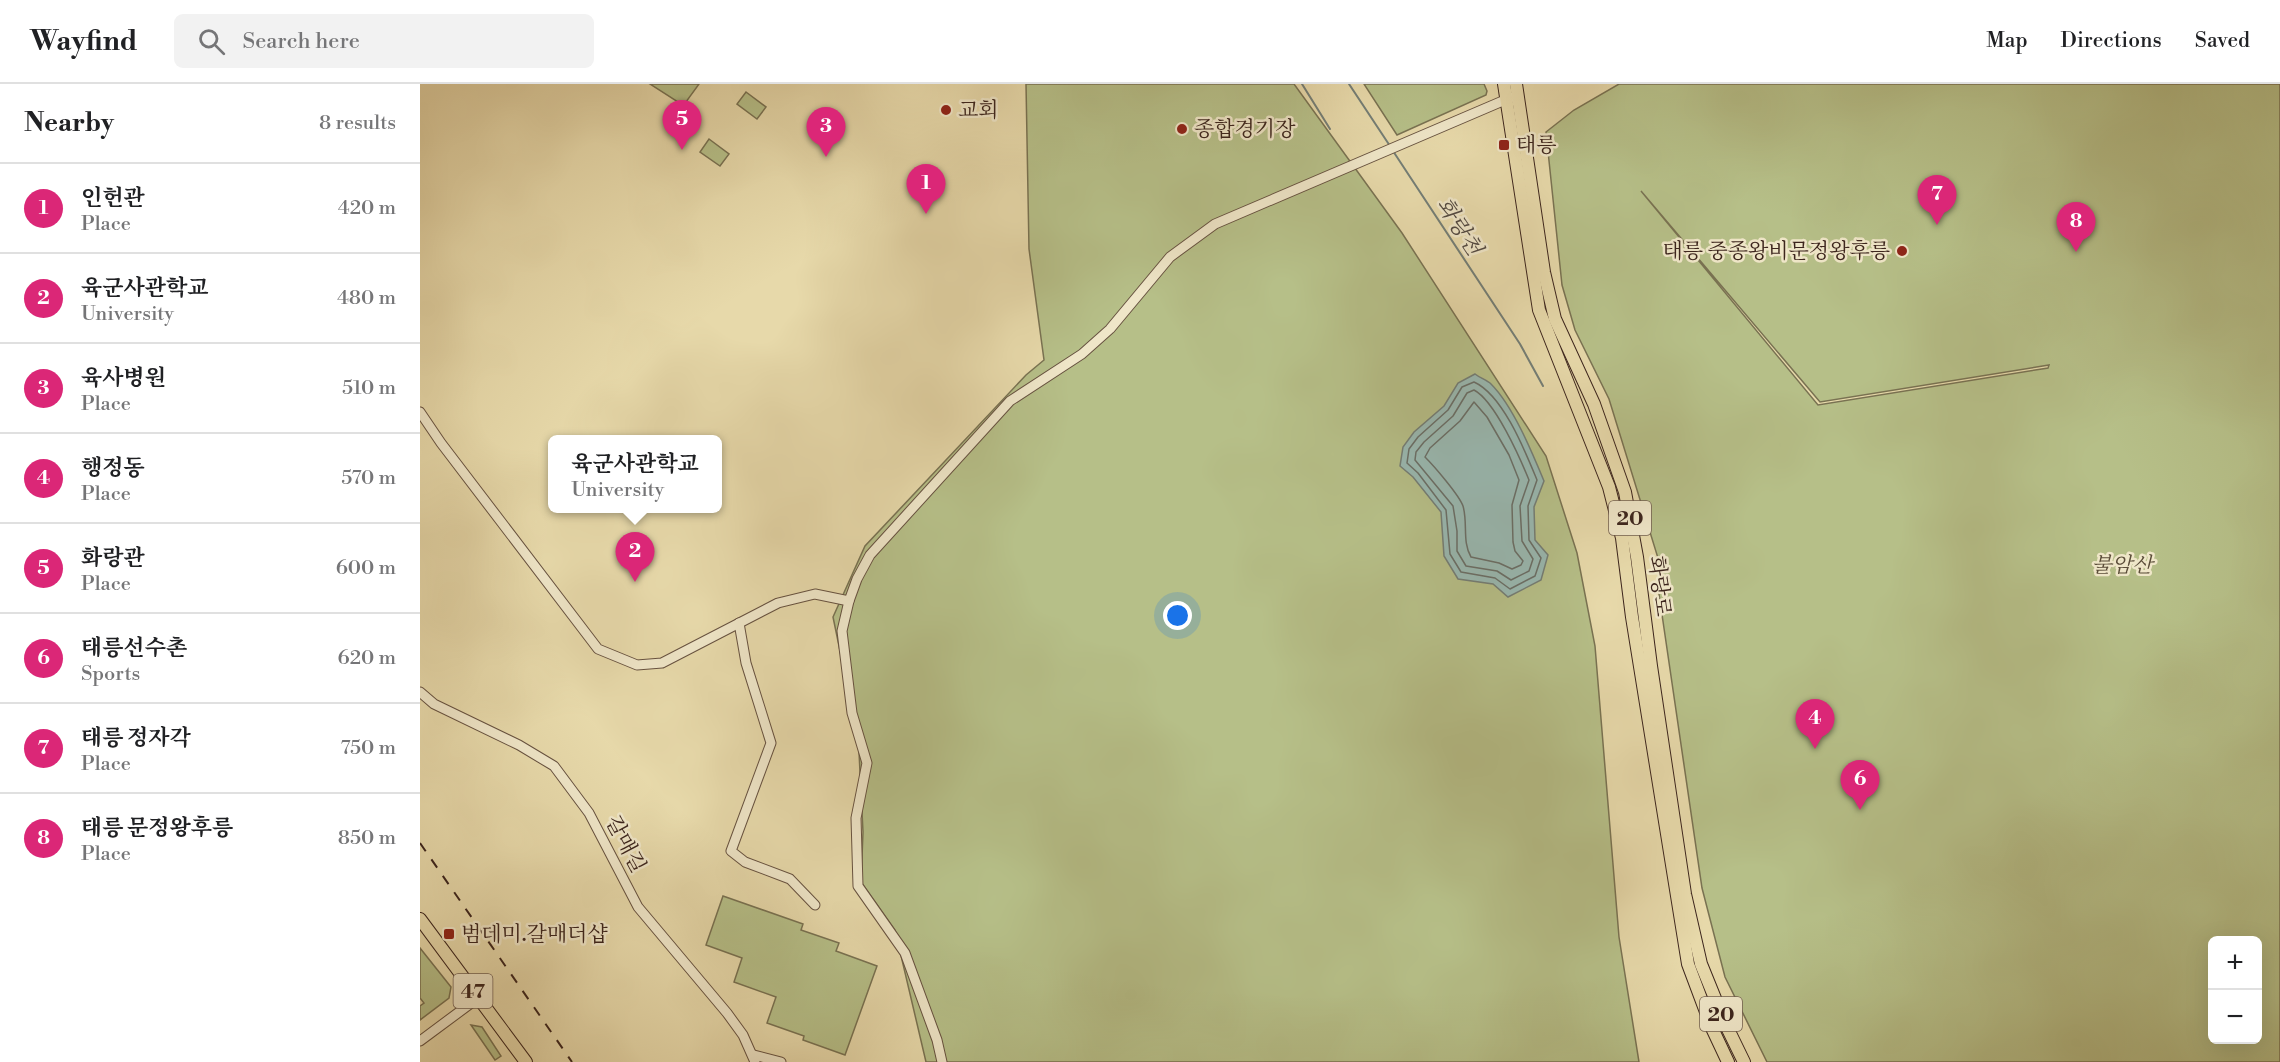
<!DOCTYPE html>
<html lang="en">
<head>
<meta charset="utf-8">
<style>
  body { margin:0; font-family:"Libre Bodoni","Noto Serif KR",serif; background:#f2f2f2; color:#202124 }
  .controls { position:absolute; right:18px; bottom:18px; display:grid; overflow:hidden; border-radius:9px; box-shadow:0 6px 24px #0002 }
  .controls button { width:54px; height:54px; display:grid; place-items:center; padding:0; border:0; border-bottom:2px solid #e0e0e0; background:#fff; color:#202124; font:30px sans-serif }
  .you { position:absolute; left:758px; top:532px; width:21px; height:21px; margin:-15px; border:4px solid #fff; border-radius:50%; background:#1a73e8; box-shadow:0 0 0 9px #1a73e833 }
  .badge { display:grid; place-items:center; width:39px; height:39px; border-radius:50%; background:#db2777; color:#fff; font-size:20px; font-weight:700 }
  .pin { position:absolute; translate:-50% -50px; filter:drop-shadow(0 2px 3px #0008) }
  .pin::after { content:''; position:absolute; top:32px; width:21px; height:18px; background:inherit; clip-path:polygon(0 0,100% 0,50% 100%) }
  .popup { position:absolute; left:128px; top:351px; width:174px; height:78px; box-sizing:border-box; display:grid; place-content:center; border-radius:9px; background:#fff; filter:drop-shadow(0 2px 4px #0005); font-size:20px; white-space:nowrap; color:#757577 }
  .popup b { font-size:22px; color:#202124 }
  .popup::after { content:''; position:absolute; left:50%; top:100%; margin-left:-12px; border:12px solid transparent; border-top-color:#fff }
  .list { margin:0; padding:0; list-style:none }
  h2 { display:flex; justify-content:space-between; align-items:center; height:78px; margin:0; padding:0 24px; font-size:26px }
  h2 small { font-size:20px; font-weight:400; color:#757577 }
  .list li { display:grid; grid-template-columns:39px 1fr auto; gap:18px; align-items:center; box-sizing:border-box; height:90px; padding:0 24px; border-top:2px solid #e0e0e0 }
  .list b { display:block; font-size:22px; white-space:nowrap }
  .list p { margin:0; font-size:20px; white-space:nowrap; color:#757577 }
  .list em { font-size:20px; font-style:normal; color:#757577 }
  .icon { flex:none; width:33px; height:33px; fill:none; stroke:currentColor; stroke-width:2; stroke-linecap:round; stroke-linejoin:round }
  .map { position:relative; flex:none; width:1860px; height:978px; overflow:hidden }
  header { display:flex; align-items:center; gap:36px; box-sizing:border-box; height:84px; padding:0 30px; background:#fff; border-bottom:2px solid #e0e0e0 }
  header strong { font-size:28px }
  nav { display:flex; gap:33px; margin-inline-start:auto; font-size:21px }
  .search { width:420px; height:54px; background:#f2f2f2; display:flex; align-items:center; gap:15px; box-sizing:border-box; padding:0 21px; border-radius:9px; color:#757577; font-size:22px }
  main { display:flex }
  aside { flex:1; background:#fff }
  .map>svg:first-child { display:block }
  .green { fill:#b6bf88; stroke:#797252; stroke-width:1.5; fill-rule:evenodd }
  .water { fill:#99b9b2; stroke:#747e76; stroke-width:1.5 }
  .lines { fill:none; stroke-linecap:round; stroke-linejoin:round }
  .shore { stroke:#6a6f68; stroke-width:1.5 }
  .stream { stroke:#747e76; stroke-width:2 }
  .minor-casing { stroke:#675240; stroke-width:11 }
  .major-casing { stroke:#3c251d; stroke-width:14 }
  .minor { stroke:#efe6c8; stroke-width:9 }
  .major { stroke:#e7d9aa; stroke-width:12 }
  .rail { stroke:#3c251d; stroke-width:2; stroke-dasharray:10 10; stroke-linecap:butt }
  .poi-dot { fill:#8f2418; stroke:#efe6c8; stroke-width:2 }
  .labels { text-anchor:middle; stroke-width:5; stroke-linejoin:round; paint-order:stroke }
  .shield { fill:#efe6c8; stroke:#725f50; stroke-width:1.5 }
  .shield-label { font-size:20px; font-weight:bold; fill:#3c251d }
  .poi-label { font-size:21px; fill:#3c251d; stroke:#efe6c8; text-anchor:start }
  .park-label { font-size:21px; font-style:italic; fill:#5a4c38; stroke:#efe6c8 }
  .street-label { font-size:21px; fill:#3c251d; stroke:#efe6c8 }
  .water-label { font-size:22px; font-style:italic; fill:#534a42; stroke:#efe6c8 }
</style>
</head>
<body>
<header>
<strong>Wayfind</strong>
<div class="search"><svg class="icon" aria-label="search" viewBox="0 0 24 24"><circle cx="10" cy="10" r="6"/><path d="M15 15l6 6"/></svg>Search here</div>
<nav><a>Map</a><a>Directions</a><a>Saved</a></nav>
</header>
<main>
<aside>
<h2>Nearby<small>8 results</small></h2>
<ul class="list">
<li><span class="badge">1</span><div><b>인헌관</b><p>Place</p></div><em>420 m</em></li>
<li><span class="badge">2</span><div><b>육군사관학교</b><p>University</p></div><em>480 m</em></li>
<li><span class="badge">3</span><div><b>육사병원</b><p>Place</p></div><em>510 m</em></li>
<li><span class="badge">4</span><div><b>행정동</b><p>Place</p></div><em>570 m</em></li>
<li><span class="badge">5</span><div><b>화랑관</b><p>Place</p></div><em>600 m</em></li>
<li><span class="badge">6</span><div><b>태릉선수촌</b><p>Sports</p></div><em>620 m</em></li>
<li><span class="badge">7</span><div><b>태릉 정자각</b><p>Place</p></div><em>750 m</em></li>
<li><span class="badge">8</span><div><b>태릉 문정왕후릉</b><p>Place</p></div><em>850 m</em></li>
</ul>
</aside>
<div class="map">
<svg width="1860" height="978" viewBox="0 0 1860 978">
  <rect width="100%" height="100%" fill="#e7d9aa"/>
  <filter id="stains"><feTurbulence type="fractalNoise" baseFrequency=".00333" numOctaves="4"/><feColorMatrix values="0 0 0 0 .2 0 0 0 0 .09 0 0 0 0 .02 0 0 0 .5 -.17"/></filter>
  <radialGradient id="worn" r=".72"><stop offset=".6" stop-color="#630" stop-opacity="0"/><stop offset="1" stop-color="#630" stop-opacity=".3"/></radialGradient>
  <g class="green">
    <polygon points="230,0 279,0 266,18 261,20"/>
    <polygon points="606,0 874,0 982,149 1126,372 1157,469 1175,562 1199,853 1219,978 506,978 475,846 441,798 443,748 439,668 432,625 413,533 445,462 606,291 624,276 609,165"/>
    <polygon points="944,0 1064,0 1067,7 1066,11 977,51"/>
    <path d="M 1199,0 L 1860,0 L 1860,978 L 1347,978 L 1305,893 L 1282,804 L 1239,510 L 1238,474 L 1189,315 L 1155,246 L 1142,201 L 1126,48 L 1154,26 ZM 1221,107 L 1400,318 L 1629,281 L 1628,284 L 1398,321 ZM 1792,856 L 1838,856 L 1838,956 L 1792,956 Z"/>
    <polygon points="326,8 346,23 337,35 317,20"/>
    <polygon points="289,55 309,70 300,82 280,68"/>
    <polygon points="303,812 383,840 381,846 419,859 416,867 457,882 425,971 383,956 384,952 347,939 356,913 314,898 322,874 286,861"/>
    <polygon points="0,864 31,903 29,914 0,936 0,922 4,919 0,914"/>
    <polygon points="51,941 62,943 81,972 75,976"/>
  </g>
  <path class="water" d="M 1055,290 C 1060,294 1067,296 1071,300 C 1093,322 1112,368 1124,397 L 1114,423 L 1115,456 L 1128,471 L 1121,496 L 1088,513 L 1073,500 L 1038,495 L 1024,472 L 1021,428 L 993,393 L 980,382 L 983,363 L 994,348 L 1024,322 L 1038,299 Z"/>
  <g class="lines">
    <g class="shore">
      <path d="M 1054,298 C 1083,311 1105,367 1117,396 L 1108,422 L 1109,456 L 1121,474 L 1115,492 L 1090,505 L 1075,494 L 1041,488 L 1030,470 L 1026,426 L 998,389 L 987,379 L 989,365 L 998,353 L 1028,326 L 1042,303 Z"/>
      <path d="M 1054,306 C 1075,317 1100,374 1109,396 L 1100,422 L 1102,457 L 1113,475 L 1109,487 L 1091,496 L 1077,487 L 1046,482 L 1037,467 L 1037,447 L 1033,422 L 995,376 L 996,368 L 1004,358 L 1033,332 L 1047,309 Z"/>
      <path d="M 1054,318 L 1067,333 L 1089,371 L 1099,396 L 1092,421 L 1093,458 L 1095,467 L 1103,477 L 1101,481 L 1092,485 L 1079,479 L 1051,473 C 1042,458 1048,439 1043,422 C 1039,411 1014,382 1005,373 L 1010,364 L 1040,337 Z"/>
    </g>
    <g class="stream">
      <polyline points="882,0 910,45"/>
      <polyline points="929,0 970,62"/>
      <polyline points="973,67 1100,260 1123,302"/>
    </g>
    <defs>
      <g id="minor">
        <polyline points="0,328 21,359 178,565 217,581 242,579 358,519 395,510 429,517"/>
        <polyline points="319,539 326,579 351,659 311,767 325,778 370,795 395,821"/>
        <polyline points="0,608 14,620 99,661 134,682 169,729 218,823 307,929 323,951 335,978"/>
        <polyline points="0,957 58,914"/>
        <polyline points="334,971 361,978"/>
        <polyline points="522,978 517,956 485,869 438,802 436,734 447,679 432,629 422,547 429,517 437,495 450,471 590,317 662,270 690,245 750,173 795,140 1092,13"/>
      </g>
      <g id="major">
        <polyline points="1084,0 1119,226 1189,403 1202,454 1212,533 1268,880 1292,944 1308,978"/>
        <polyline points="1096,0 1124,188 1135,235 1174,320 1205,408 1217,473 1231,582 1265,810 1281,880 1305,939 1324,978"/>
        <polyline points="0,835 106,978"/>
      </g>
    </defs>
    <use href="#minor" class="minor-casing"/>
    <use href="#major" class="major-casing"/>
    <use href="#minor" class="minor"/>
    <use href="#major" class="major"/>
    <polyline class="rail" points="0,759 152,978"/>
  </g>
  <g class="poi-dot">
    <circle cx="526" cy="26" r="6"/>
    <circle cx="762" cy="45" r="6"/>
    <rect x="1078" y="55" width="12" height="12" rx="3"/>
    <circle cx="1482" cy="167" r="6"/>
    <rect x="23" y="844" width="12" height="12" rx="3"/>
  </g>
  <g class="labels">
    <g class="shield">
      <rect x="1189" y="417" width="42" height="34" rx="4.5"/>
      <rect x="33.5" y="890" width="39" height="34" rx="4.5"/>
      <rect x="1280" y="913" width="42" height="34" rx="4.5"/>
    </g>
    <g class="shield-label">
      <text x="1210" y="441">20</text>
      <text x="53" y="914">47</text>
      <text x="1301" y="937">20</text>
    </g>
    <g class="poi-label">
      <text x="538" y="33">교회</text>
      <text x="774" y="52">종합경기장</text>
      <text x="1096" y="68">태릉</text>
      <text x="1470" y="174" text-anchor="end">태릉 중종왕비문정왕후릉</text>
      <text x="41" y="857">범데미.갈매더샵</text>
    </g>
    <g class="park-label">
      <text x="1702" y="488">불암산</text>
    </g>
    <g class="street-label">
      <text transform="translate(1240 502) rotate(83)" y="7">화랑로</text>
      <text transform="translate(206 760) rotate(62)" y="7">갈매길</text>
    </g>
    <g class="water-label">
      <text transform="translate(1040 142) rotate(57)" y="8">화랑천</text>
    </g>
  </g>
  <rect width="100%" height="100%" filter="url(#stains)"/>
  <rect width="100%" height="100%" fill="url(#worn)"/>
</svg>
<div class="controls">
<button>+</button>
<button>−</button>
</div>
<div class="you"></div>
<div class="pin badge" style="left:506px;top:130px">1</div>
<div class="pin badge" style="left:215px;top:498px">2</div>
<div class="popup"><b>육군사관학교</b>University</div>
<div class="pin badge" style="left:406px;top:73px">3</div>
<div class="pin badge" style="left:1395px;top:665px">4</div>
<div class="pin badge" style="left:262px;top:66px">5</div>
<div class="pin badge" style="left:1440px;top:726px">6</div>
<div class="pin badge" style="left:1517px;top:141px">7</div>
<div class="pin badge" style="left:1656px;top:168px">8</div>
</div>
</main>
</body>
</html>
